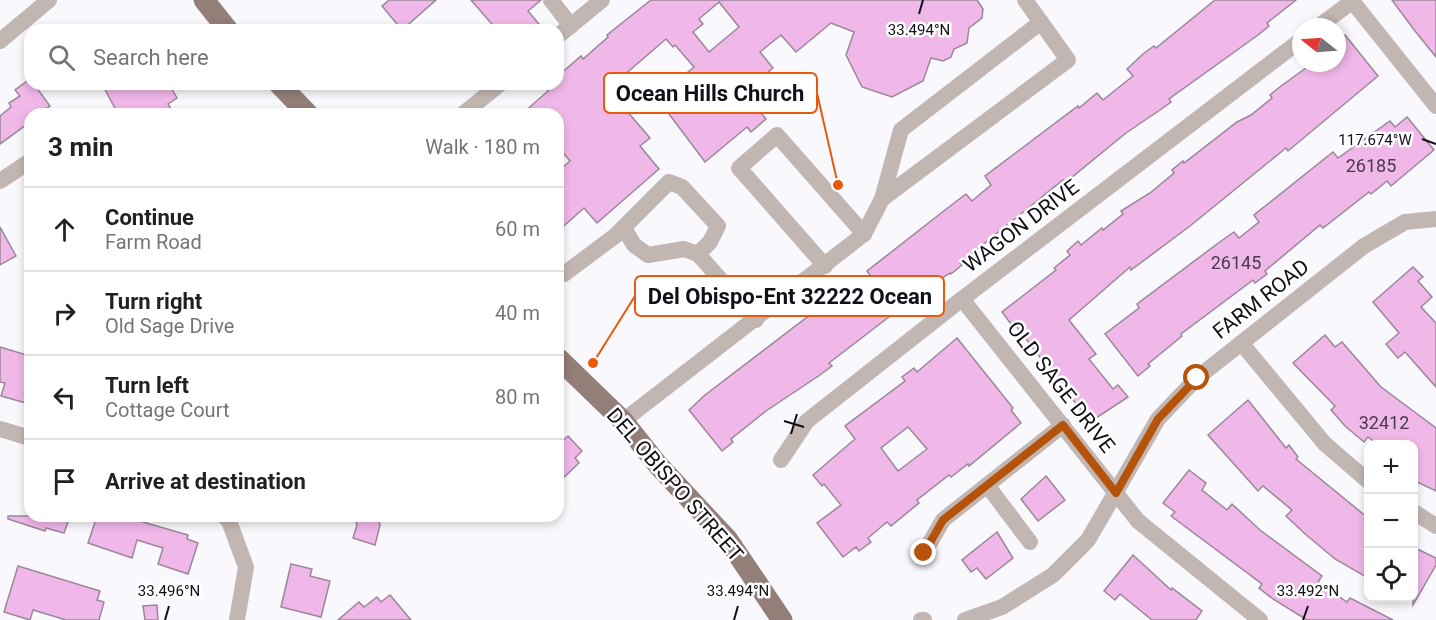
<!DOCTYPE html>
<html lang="en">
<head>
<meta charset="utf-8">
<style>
  body { margin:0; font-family:Roboto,sans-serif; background:#f2f2f2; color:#202124 }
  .controls { position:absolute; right:18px; bottom:18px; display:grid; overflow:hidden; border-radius:12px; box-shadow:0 3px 9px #0003 }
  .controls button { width:54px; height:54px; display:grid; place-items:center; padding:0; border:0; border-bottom:2px solid #e0e0e0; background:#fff; color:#202124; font:30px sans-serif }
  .compass { position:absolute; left:1292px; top:18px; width:54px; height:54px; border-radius:50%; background:#fff; box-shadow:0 3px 9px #0003; rotate:287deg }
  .stop { position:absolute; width:18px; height:18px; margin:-14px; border:4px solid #b45309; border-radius:50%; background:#fff }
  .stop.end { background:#b45309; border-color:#fff; box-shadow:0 2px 6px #0008 }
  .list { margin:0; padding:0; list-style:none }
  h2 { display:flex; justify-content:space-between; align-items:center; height:78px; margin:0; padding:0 24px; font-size:26px }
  h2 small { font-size:20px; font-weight:400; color:#757577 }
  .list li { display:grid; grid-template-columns:39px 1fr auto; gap:18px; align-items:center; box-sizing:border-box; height:84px; padding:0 24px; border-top:2px solid #e0e0e0 }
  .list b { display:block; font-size:22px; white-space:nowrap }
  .list p { margin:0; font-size:20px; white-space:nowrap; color:#757577 }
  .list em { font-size:20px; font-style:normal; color:#757577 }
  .icon { flex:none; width:33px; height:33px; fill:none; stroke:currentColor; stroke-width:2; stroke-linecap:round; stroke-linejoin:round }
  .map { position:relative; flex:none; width:1436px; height:620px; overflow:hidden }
  .search { position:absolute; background:#fff; box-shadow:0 3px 9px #0003; left:24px; top:24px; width:540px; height:66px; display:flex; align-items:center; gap:15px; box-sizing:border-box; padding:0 21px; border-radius:18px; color:#757577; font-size:22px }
  .panel { position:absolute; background:#fff; box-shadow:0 3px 9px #0003; left:24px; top:108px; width:540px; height:414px; border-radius:18px }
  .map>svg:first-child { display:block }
  .building { fill:#f0b7e9; stroke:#9b8798; stroke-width:1.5; fill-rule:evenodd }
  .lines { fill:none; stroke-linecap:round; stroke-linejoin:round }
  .minor { stroke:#c2b6b2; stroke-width:16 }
  .major { stroke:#947e78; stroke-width:21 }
  .route { stroke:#b45309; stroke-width:8 }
  .ticks { fill:none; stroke:#111018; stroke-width:2 }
  .labels { text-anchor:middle; stroke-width:5; stroke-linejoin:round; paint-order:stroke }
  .number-label { font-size:18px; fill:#493a4c }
  .street-label { font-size:21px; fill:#111018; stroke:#fff }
  .ticks-label { font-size:15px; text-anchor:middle; fill:#111018; stroke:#fff; stroke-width:5; stroke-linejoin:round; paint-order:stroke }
  .leader { fill:none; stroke:#e8590c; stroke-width:2 }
  .callout-dot { fill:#e8590c; stroke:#fff; stroke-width:2 }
  .callout { fill:#fff; stroke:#e8590c; stroke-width:2 }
  .callout-label { font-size:22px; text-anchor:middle; font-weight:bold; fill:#111018 }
</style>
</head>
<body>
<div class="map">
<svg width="1436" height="620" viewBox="0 0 1436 620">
  <rect width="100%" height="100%" fill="#f8f8fd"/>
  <g class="building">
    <polygon points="389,0 436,0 402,30 382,6"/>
    <polygon points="471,0 541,0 528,11 544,30 497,30"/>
    <path d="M 651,0 L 977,0 L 983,9 L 982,18 L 969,28 L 967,43 L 954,49 L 951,57 L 943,61 L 931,58 L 923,81 L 892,97 L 862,87 L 846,55 L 854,32 L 831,23 L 796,52 L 781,35 L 760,52 L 773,68 L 744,93 L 766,119 L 751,132 L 747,127 L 705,162 L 657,98 L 694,67 L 675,45 L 673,47 L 666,39 L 608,89 L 650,138 L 640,146 L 659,169 L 597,223 L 584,208 L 558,231 L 558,172 L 570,161 L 558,147 L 558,114 L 522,114 L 548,91 L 542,84 L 558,84 L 558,76 L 581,56 L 583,59 L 608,37 L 607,35 ZM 719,2 L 739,27 L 709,52 L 693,32 L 703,24 L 699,19 Z"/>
    <polygon points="1215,0 1296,0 1267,23 1269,26 1258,35 1169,99 1171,102 1160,110 1126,133 1066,182 1063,180 960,263 962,265 951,274 950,273 928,287 829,363 832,366 820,375 766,411 731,439 733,442 722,451 689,410 705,395 836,295 841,302 872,278 867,271 945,210 966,194 972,201 991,185 985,176 1078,106 1079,108 1097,93 1103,100 1133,76 1127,69 1143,54 1154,46 1156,48"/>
    <polygon points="1392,0 1436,0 1436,57 1415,31"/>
    <polygon points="1345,35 1378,76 1288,151 1286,148 1190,226 1131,270 1130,267 1069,320 1096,354 1089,359 1113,389 1118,385 1128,397 1090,422 1013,322 1011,324 1002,312 1056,270 1054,268 1070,255 1067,251 1078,241 1081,245 1102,228 1103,230 1123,214 1121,211 1150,193 1174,173 1172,170 1183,161 1184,163 1237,122 1251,115 1272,98 1270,95 1281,86 1313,63 1337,63 1337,42"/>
    <polygon points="30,79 30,84 34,84 50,106 39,114 30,114 30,122 0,144 0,116 11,107 9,103 20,96 15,90"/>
    <polygon points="102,84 169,84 177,98 168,104 171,109 163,114 118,114"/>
    <polygon points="1407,117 1434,150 1391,186 1387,181 1371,194 1369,192 1323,228 1320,225 1265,271 1267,274 1255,283 1253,280 1181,334 1182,336 1148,364 1150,366 1138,376 1105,334 1139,308 1137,304 1217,244 1234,232 1239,238 1259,222 1254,215 1333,152 1338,158 1390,121 1395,127"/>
    <polygon points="0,227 16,256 0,265"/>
    <polygon points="1413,267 1423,277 1418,281 1432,297 1421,307 1436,323 1436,387 1405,352 1398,358 1386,344 1399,333 1373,302"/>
    <polygon points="1325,335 1335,347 1342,342 1381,387 1436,428 1436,491 1413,480 1413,444 1377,444 1368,437 1364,442 1345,426 1331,410 1335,406 1293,363"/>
    <path d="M 957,338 L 1013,408 L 1011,410 L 1021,423 L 969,466 L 968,464 L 951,477 L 949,475 L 917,500 L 919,503 L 891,526 L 887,522 L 868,538 L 871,542 L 859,551 L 856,547 L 843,557 L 817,523 L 841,505 L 824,484 L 822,486 L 813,475 L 855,439 L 845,426 L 905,381 L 902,377 L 914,368 L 917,372 ZM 908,427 L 927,449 L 898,471 L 881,448 Z"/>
    <polygon points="0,347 30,356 30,389 26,403 1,396 5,383 0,382"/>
    <polygon points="1248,400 1286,448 1289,445 1298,457 1296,459 1368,518 1368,578 1335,559 1304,533 1286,516 1292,510 1263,486 1258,491 1208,435"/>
    <polygon points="568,436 582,451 575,458 579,463 558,483 558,445"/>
    <polygon points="1189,470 1206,483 1202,490 1227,510 1232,504 1260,530 1322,576 1318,582 1347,602 1350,598 1393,620 1307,620 1273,599 1259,588 1262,584 1171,516 1175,512 1163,503"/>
    <polygon points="1046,476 1065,500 1038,521 1021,499"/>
    <polygon points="8,516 70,516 64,533 46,528 45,531 8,519"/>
    <polygon points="97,516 145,516 143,522 188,535 187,539 198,543 188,574 158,564 163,548 137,540 132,558 88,543"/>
    <polygon points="354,516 377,516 380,525 375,545 353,538 357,525"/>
    <polygon points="997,532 1013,558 986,579 977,568 971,572 962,560"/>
    <polygon points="1413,547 1436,558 1436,565 1413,605"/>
    <polygon points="1133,555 1171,590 1172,588 1202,611 1196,620 1152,620 1120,594 1115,600 1104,591"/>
    <polygon points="291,564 312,569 310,576 330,581 321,617 281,607"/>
    <polygon points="18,566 100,591 97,600 104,602 99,620 66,620 33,610 30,620 4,612"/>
    <polygon points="390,595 411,620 338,620 359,602 364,607 377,597 381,602"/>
    <polygon points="157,605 158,620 145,620 143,606"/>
  </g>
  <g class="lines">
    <g class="minor">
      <polyline points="551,0 571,26"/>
      <polyline points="1352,1 1436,106"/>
      <polyline points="1318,27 1354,0"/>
      <polyline points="558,36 602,0"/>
      <polyline points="0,41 49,0"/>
      <polyline points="463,114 500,84"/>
      <polyline points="0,181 30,161"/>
      <polyline points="882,199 1068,60 1025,0"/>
      <polyline points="624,228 634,245 648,255 684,249 698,254"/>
      <polyline points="825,266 739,168 777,135 864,234"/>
      <polyline points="564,274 615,236 669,182 682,187 718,226 710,242 698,254 756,320"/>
      <polyline points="962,299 1138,521 1260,620"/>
      <polyline points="1242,344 1325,444 1368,481"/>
      <polyline points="623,421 864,234 882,199 901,130 1041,22"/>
      <polyline points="0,429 30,438"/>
      <polyline points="781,460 807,421 962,299 1301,40"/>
      <polyline points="987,485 1030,542"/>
      <polyline points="1414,512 1436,526"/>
      <polyline points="224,516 229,521 246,567 237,620"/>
      <polyline points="924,553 943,520 1063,425"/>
      <polyline points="921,620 924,620"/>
      <polyline points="965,620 1002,607 1053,575 1088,540 1158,419 1197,378 1364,246 1405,222 1436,219"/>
    </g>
    <g class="major">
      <polyline points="204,0 228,30"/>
      <polyline points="279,84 308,114"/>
      <polyline points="558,358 623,421 658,465 728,540 782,620"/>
    </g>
  </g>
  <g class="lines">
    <polyline class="route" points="924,553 943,520 1063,425 1116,493 1158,419 1197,378"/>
  </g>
  <path class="ticks" d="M 919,14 L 923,0M 1422,139 L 1436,144M 784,421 L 804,427M 791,434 L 797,414M 165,620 L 169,606M 734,620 L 738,606M 1303,620 L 1308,606"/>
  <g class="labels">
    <g class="number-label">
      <text x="1371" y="172">26185</text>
      <text x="1236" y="269">26145</text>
      <text x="1384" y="429">32412</text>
    </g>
    <g class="street-label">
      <text transform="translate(1021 226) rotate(-37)" y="7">WAGON DRIVE</text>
      <text transform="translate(1261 299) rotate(-38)" y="7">FARM ROAD</text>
      <text transform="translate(1061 387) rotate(52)" y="7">OLD SAGE DRIVE</text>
      <text transform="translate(675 485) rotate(49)" y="7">DEL OBISPO STREET</text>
    </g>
  </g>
  <g class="ticks-label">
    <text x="919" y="35">33.494°N</text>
    <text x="1375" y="145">117.674°W</text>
    <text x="169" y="596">33.496°N</text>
    <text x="738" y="596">33.494°N</text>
    <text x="1308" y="596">33.492°N</text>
  </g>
  <path class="leader" d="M838 185L817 93M593 363L635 296"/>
  <g class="callout-dot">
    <circle cx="838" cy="185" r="6"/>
    <circle cx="593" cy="363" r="6"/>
  </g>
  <g class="callout">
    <rect x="604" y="73" width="213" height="40" rx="6"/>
    <rect x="635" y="276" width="309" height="40" rx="6"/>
  </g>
  <g class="callout-label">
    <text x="710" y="101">Ocean Hills Church</text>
    <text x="790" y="304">Del Obispo-Ent 32222 Ocean</text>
  </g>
</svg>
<div class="controls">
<button>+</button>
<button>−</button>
<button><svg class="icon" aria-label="locate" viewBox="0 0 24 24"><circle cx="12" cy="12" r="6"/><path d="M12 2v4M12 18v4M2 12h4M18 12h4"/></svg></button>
</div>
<svg class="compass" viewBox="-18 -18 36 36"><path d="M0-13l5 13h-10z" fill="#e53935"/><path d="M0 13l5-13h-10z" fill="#757577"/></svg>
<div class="stop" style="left:1197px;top:378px"></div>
<div class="stop end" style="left:924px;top:553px"></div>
<div class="search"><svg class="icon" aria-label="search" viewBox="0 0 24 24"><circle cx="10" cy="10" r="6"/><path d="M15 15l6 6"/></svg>Search here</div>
<section class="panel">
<h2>3 min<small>Walk · 180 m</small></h2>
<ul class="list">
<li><svg class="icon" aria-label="ahead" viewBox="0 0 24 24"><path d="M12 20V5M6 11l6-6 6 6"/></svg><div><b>Continue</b><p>Farm Road</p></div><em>60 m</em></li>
<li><svg class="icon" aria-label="right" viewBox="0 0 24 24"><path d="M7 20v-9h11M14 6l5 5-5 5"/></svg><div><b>Turn right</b><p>Old Sage Drive</p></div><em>40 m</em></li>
<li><svg class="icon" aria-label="left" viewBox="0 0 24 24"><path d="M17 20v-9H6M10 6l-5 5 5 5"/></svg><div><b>Turn left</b><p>Cottage Court</p></div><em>80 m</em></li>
<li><svg class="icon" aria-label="arrive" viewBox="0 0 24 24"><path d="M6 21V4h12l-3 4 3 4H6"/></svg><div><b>Arrive at destination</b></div></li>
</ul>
</section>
</div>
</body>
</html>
